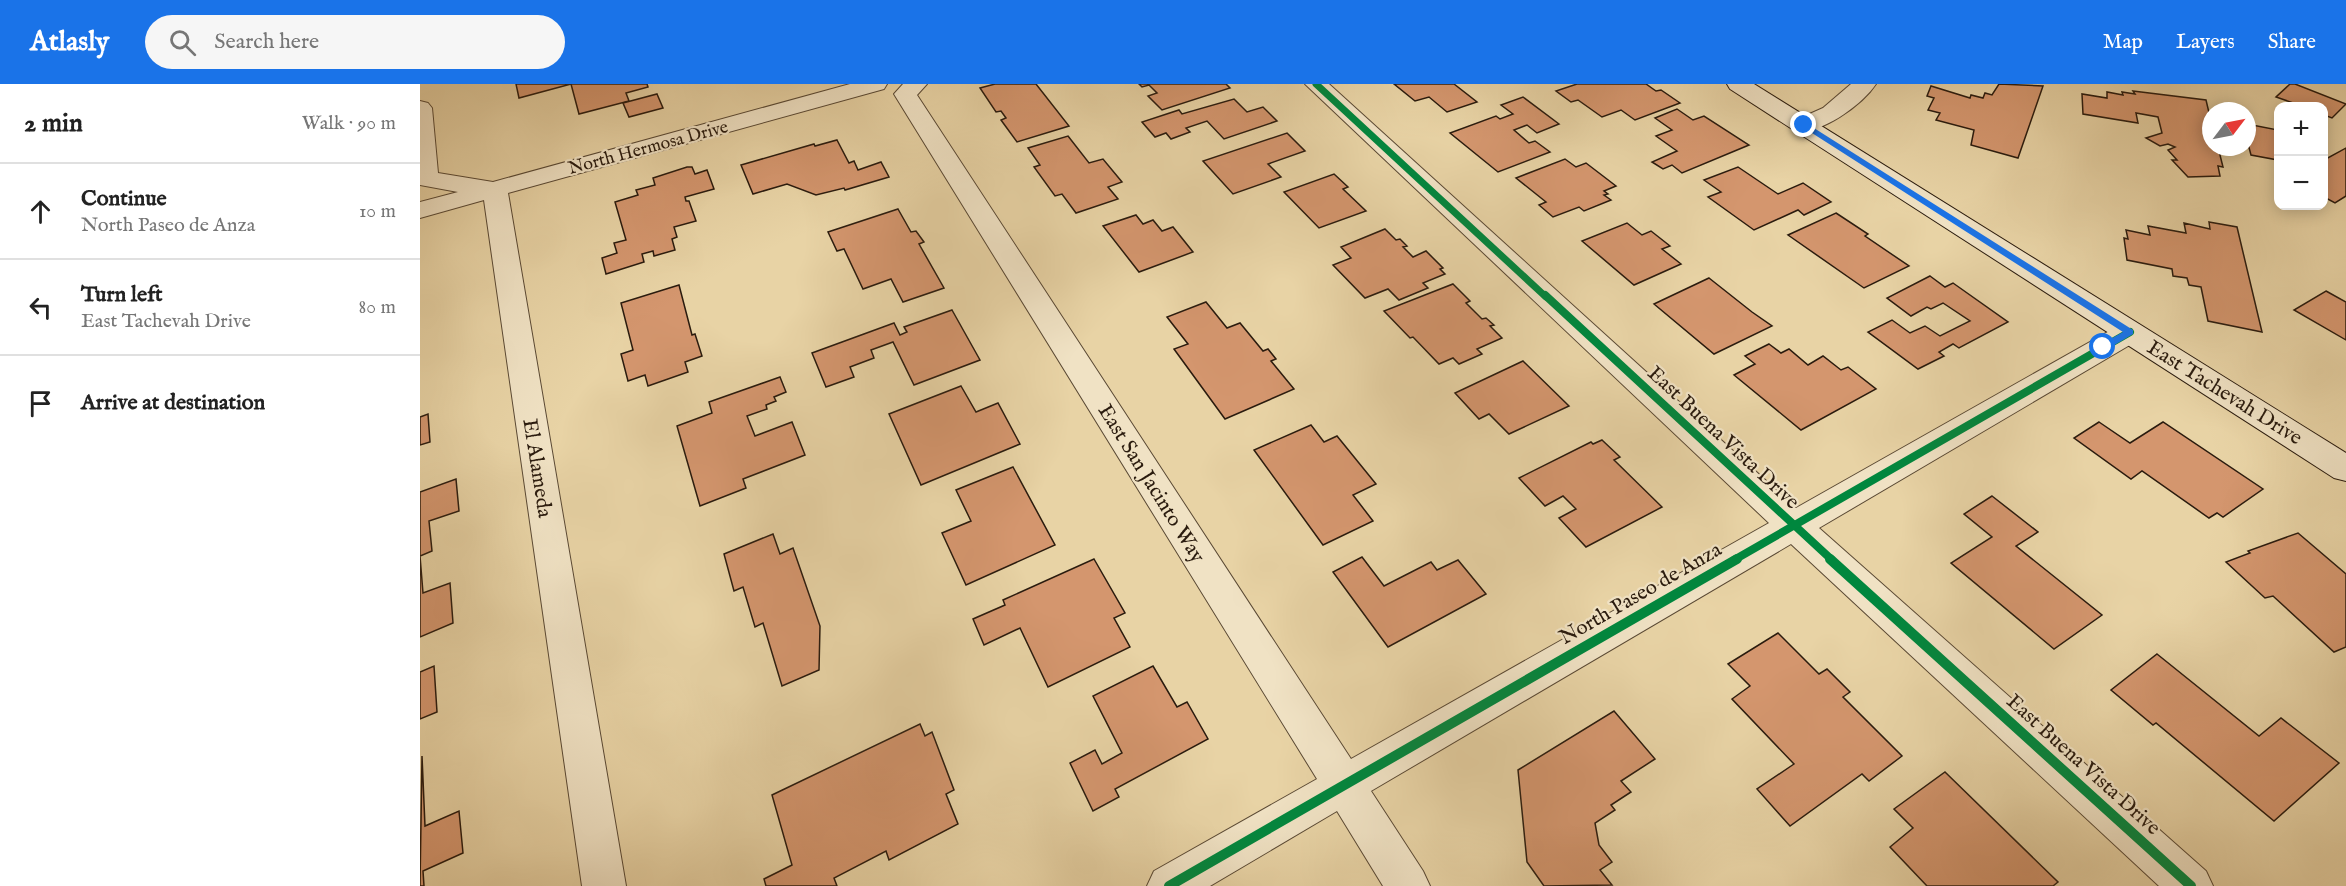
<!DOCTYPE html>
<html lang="en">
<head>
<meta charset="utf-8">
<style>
  body { margin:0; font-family:"IM FELL English",serif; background:#f6f6f6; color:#222 }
  .controls { position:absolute; right:18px; top:18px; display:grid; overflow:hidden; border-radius:12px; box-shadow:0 3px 15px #0003 }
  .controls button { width:54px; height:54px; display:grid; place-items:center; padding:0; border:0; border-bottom:2px solid #e0e0e0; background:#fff; color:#222; font:30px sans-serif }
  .compass { position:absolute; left:1782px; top:18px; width:54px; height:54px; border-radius:50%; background:#fff; box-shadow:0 3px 15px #0003; rotate:58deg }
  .stop { position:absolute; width:18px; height:18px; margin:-14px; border:4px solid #1a73e8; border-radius:50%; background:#fff }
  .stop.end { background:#1a73e8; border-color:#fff; box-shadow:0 2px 6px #0008 }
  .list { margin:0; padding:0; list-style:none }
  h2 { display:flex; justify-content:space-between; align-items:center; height:78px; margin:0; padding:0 24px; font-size:26px }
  h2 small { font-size:20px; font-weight:400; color:#767676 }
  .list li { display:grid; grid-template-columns:39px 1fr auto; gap:18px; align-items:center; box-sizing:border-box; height:96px; padding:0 24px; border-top:2px solid #e0e0e0 }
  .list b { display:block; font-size:22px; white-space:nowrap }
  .list p { margin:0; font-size:20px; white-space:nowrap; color:#767676 }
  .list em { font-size:20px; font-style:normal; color:#767676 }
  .icon { flex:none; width:33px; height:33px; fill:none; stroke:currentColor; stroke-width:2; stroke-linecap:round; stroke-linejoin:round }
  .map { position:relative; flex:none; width:1926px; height:802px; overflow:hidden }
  header { display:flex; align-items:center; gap:36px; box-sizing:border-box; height:84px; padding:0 30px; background:#1a73e8; color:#fff }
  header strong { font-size:28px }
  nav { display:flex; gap:33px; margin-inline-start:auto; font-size:21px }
  .search { width:420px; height:54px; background:#f6f6f6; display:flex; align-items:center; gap:15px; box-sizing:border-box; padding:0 21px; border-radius:33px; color:#767676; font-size:22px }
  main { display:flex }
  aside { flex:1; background:#fff }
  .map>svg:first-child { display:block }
  .building { fill:#d4966e; stroke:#2a1b0e; stroke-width:1.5 }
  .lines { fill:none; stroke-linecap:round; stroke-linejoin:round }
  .street-casing { stroke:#5a4934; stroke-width:2 }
  .secondary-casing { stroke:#2a1b0e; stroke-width:2 }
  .street { fill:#f0e2c4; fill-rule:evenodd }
  .secondary { fill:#f0e2c4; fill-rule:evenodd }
  .cycleway-far2-casing { stroke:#f0e2c4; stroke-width:10 }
  .cycleway-far1-casing { stroke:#f0e2c4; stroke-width:12 }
  .cycleway-casing { stroke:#f0e2c4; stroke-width:14 }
  .cycleway-far2 { stroke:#00873e; stroke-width:7 }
  .cycleway-far1 { stroke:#00873e; stroke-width:8 }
  .cycleway { stroke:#00873e; stroke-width:10 }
  .route { fill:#1a73e8 }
  .labels { text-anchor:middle; stroke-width:4.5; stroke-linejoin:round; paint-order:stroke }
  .far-street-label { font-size:18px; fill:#2a1b0e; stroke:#f0e2c4 }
  .street-label { font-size:21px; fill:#2a1b0e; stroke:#f0e2c4 }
</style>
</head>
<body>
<header>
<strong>Atlasly</strong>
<div class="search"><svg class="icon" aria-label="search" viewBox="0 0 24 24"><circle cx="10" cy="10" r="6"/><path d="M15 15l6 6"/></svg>Search here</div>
<nav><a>Map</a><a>Layers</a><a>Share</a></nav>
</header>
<main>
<aside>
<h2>2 min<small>Walk · 90 m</small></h2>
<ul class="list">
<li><svg class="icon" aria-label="ahead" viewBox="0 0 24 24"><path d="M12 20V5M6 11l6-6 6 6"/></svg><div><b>Continue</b><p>North Paseo de Anza</p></div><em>10 m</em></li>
<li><svg class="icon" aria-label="left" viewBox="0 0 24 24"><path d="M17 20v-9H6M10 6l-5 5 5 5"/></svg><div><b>Turn left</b><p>East Tachevah Drive</p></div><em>80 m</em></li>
<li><svg class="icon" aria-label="arrive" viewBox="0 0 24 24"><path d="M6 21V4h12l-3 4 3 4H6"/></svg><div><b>Arrive at destination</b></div></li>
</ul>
</aside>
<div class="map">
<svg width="1926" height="802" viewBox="0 0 1926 802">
  <rect width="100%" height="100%" fill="#e8d3a5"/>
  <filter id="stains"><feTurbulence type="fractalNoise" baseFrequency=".00333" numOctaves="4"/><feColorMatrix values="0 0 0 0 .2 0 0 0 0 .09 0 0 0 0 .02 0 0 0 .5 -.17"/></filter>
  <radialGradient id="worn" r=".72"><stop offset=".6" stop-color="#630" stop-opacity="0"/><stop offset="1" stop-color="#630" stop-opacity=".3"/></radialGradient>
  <g class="building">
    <polygon points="96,0 227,0 228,3 206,9 209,17 159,30 151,0 99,14"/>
    <polygon points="575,0 616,0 649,42 597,58 581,36 586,34 581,27 576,28 560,4"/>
    <polygon points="719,0 806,0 810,4 742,26 728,12 737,9 729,1 722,3"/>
    <polygon points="974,0 1034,0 1057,18 1027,28 1009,13 995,17"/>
    <polygon points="1157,0 1226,0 1236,7 1241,6 1260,19 1215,36 1201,26 1182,33 1158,16 1151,18 1136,7"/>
    <polygon points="1579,0 1623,2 1598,74 1551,61 1554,46 1516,36 1520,29 1508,26 1514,14 1507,12 1511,2 1550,14 1551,11 1563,14 1565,9 1572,11"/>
    <polygon points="1870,0 1875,0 1926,20 1912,34 1904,31 1904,22 1882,22 1856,13"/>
    <polygon points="1713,7 1786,16 1791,37 1791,63 1798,63 1803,83 1798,82 1800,92 1768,93 1752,76 1757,76 1748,66 1755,63 1748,60 1740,62 1726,54 1742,49 1738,33 1716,29 1718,39 1663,30 1662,10 1687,14 1687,8 1703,11 1702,8 1715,10"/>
    <polygon points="237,10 243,24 209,33 203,19"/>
    <polygon points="1103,13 1139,40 1117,49 1107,41 1094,46 1109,59 1115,57 1130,68 1078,88 1030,49 1076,32 1080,35 1093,30 1081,21"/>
    <polygon points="814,15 827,28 843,23 857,37 804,55 787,37 766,44 770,48 751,55 746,49 735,53 722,38 759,26 762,30"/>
    <polygon points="1257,25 1273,36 1284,32 1329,61 1262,89 1252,81 1243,85 1232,78 1257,67 1236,52 1252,46 1235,34"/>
    <polygon points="1827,40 1858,46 1858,76 1831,71 1827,56"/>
    <polygon points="867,49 885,67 848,80 861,93 813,110 783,77"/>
    <polygon points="648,52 669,79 683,75 702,98 688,103 698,115 656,129 642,110 635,112 614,83 620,81 608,64"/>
    <polygon points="417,56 429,79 434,77 438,86 461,78 469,93 425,106 424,104 396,111 367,100 333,110 321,81 394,60 395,62"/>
    <polygon points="1926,64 1926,112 1915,119 1904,113 1904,76"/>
    <polygon points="1145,75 1156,83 1166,79 1196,102 1184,107 1188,110 1184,111 1191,116 1164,127 1159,123 1133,133 1119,121 1126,118 1096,94"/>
    <polygon points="267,83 272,83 275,90 287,86 294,105 265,113 266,117 269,117 276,137 254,143 257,153 252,155 255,166 234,172 233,167 222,170 224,178 186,190 182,174 197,169 194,159 206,156 195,118 218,111 216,106 235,101 233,94"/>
    <polygon points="1318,83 1358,110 1383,99 1411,118 1384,131 1378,126 1334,146 1288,113 1301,108 1284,96"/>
    <polygon points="914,90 928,103 923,105 946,127 899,144 864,108"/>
    <polygon points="478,125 491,148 496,147 504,158 499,160 524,204 483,218 471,195 443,205 424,165 417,167 408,148"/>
    <polygon points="1416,129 1448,150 1445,152 1489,182 1444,204 1368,151"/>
    <polygon points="716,131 723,140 733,136 742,147 753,143 773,168 719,188 683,142"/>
    <polygon points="1789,138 1817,143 1842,248 1788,237 1781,203 1769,201 1767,194 1753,192 1752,185 1707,176 1704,154 1708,155 1706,146 1730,151 1728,142 1766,149 1764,139 1790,145"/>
    <polygon points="1207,139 1222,151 1231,147 1250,162 1242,165 1261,180 1214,201 1162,157"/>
    <polygon points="965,145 976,156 980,155 987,162 983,163 993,173 1006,167 1023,184 1020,185 1025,190 1003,199 1008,204 979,216 968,205 945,214 913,181 931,174 921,163"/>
    <polygon points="1510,192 1525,203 1533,199 1588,238 1539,264 1533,260 1519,268 1524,272 1498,285 1448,248 1472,236 1490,249 1505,242 1520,252 1550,237 1523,219 1511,225 1507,223 1491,232 1467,214"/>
    <polygon points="1289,194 1332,228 1352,242 1294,270 1234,220"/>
    <polygon points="1033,200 1050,217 1046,219 1062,235 1066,234 1074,241 1070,242 1082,254 1057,265 1062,270 1039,280 1033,274 1019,280 993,253 990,254 964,227"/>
    <polygon points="259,201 272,251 275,250 282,272 265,278 268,288 228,302 225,291 208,297 201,270 213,266 201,219"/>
    <polygon points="1906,207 1926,218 1926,256 1874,226"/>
    <polygon points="786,218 807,244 820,239 843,267 848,265 856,275 851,277 874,305 805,335 754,265 768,260 747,233"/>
    <polygon points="532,226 560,276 494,301 473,258 451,266 454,274 430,283 434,293 406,303 392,269 474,239 480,251 487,248 484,243"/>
    <polygon points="1349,260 1361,269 1369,265 1388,281 1403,272 1421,286 1428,283 1456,305 1381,346 1314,291 1335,280 1325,272"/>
    <polygon points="1103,277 1149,322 1089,350 1069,330 1059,335 1035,309"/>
    <polygon points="360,293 366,308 354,313 356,317 346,321 347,325 327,332 335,352 372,338 385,371 323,395 326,404 280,422 257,342 292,329 289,318"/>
    <polygon points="541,302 556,328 578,319 600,360 501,401 469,330"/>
    <polygon points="8,330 10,358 0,361 0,333"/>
    <polygon points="1679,338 1710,359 1743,338 1843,405 1803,433 1797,429 1789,434 1722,387 1711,395 1654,354"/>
    <polygon points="891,341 904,358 917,352 956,400 933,411 953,437 903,461 834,366"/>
    <polygon points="1182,356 1200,373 1194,376 1242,423 1166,463 1139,434 1156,425 1143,412 1125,422 1099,394 1171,358 1173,360"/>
    <polygon points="593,383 635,461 546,501 522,449 551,437 536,406"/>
    <polygon points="36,395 39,427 9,437 12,467 0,472 3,509 30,499 33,539 0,553 0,408"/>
    <polygon points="1572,412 1618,448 1596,462 1682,531 1634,565 1531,479 1572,453 1544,430"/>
    <polygon points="1878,449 1926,490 1926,563 1914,568 1853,512 1845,514 1806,478 1830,469 1828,467"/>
    <polygon points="353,450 360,470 373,464 400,542 399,586 362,602 343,539 335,543 323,503 314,507 304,470"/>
    <polygon points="942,473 964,502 1011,478 1017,486 1038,476 1066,510 968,563 913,488"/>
    <polygon points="674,475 705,529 694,534 710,563 628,603 600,544 564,561 553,535 585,521 583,516"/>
    <polygon points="1358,549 1399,590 1407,585 1430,608 1423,613 1482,672 1449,697 1442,690 1370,742 1337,705 1374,680 1312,615 1330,602 1308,580"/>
    <polygon points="1737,570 1839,652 1861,634 1919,679 1854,737 1736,639 1733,641 1691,606"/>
    <polygon points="14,582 17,628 0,635 0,588"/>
    <polygon points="733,582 757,623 767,618 788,655 695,705 699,713 673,727 650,679 675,666 682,680 702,669 673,612"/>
    <polygon points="1194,627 1235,675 1201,697 1211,708 1191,721 1195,726 1175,739 1179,761 1192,778 1180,786 1192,801 1124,802 1107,778 1098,686"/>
    <polygon points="500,640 505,652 512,648 534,706 526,710 538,740 469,776 466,767 414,794 417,802 346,802 344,795 372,781 352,711"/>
    <polygon points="2,672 5,742 39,727 43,769 3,787 4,802 0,802"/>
    <polygon points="1525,688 1638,798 1633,802 1507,802 1470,763 1493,744 1474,725"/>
  </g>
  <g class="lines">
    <defs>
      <g id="street">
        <polygon points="430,0 467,0 464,5 88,109 206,802 162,802 64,116 0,134 0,118 38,108 0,101 0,17 8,19 12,24 18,89 73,98"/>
        <polygon points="483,0 507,0 497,11 931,675 1349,439 885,0 909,0 1376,424 1700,241 1710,238 1720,241 1725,248 1720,255 1399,444 1786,787 1793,802 1739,802 1371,460 951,707 1003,787 1010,802 963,802 917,727 790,802 727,802 734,787 897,695 474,10"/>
        <path d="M 1431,0 L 1456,0 C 1443,20 1400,52 1376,46 L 1372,41 L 1376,36 L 1403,24 Z"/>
      </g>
      <polygon id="secondary" points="1307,0 1334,0 1926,369 1926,397 1914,394 1310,5"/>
    </defs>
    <use href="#street" class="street-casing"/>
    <use href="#secondary" class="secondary-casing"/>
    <use href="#street" class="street"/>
    <use href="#secondary" class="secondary"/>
    <defs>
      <polyline id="cycleway-far2" points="896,0 1126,213"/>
      <g id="cycleway-far1">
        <polyline points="1125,211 1412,476"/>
        <polyline points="1314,476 1710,248"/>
      </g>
      <g id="cycleway">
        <polyline points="1410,475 1771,802"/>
        <polyline points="749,802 1317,475"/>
      </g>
    </defs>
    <use href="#cycleway-far2" class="cycleway-far2-casing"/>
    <use href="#cycleway-far1" class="cycleway-far1-casing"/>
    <use href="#cycleway" class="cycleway-casing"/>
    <use href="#cycleway-far2" class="cycleway-far2"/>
    <use href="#cycleway-far1" class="cycleway-far1"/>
    <use href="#cycleway" class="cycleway"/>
  </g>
  <polygon class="route" points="1381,39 1386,39 1713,246 1713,250 1686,266 1680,266 1680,261 1703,248 1381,42"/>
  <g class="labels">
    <g class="far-street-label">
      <text transform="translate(228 63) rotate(-15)" y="6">North Hermosa Drive</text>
    </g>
    <g class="street-label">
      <text transform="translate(1805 308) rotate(32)" y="7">East Tachevah Drive</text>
      <text transform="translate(1304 353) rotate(43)" y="7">East Buena Vista Drive</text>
      <text transform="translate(118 384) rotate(81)" y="7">El Alameda</text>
      <text transform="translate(732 399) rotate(58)" y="7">East San Jacinto Way</text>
      <text transform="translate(1220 509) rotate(-30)" y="7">North Paseo de Anza</text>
      <text transform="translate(1664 680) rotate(42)" y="7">East Buena Vista Drive</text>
    </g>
  </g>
  <rect width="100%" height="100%" filter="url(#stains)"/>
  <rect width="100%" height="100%" fill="url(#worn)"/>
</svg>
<div class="controls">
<button>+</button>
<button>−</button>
</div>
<svg class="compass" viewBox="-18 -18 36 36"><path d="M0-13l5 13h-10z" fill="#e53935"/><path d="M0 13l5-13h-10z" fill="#767676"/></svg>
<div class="stop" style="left:1683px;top:263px"></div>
<div class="stop end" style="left:1384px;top:41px"></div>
</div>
</main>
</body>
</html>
